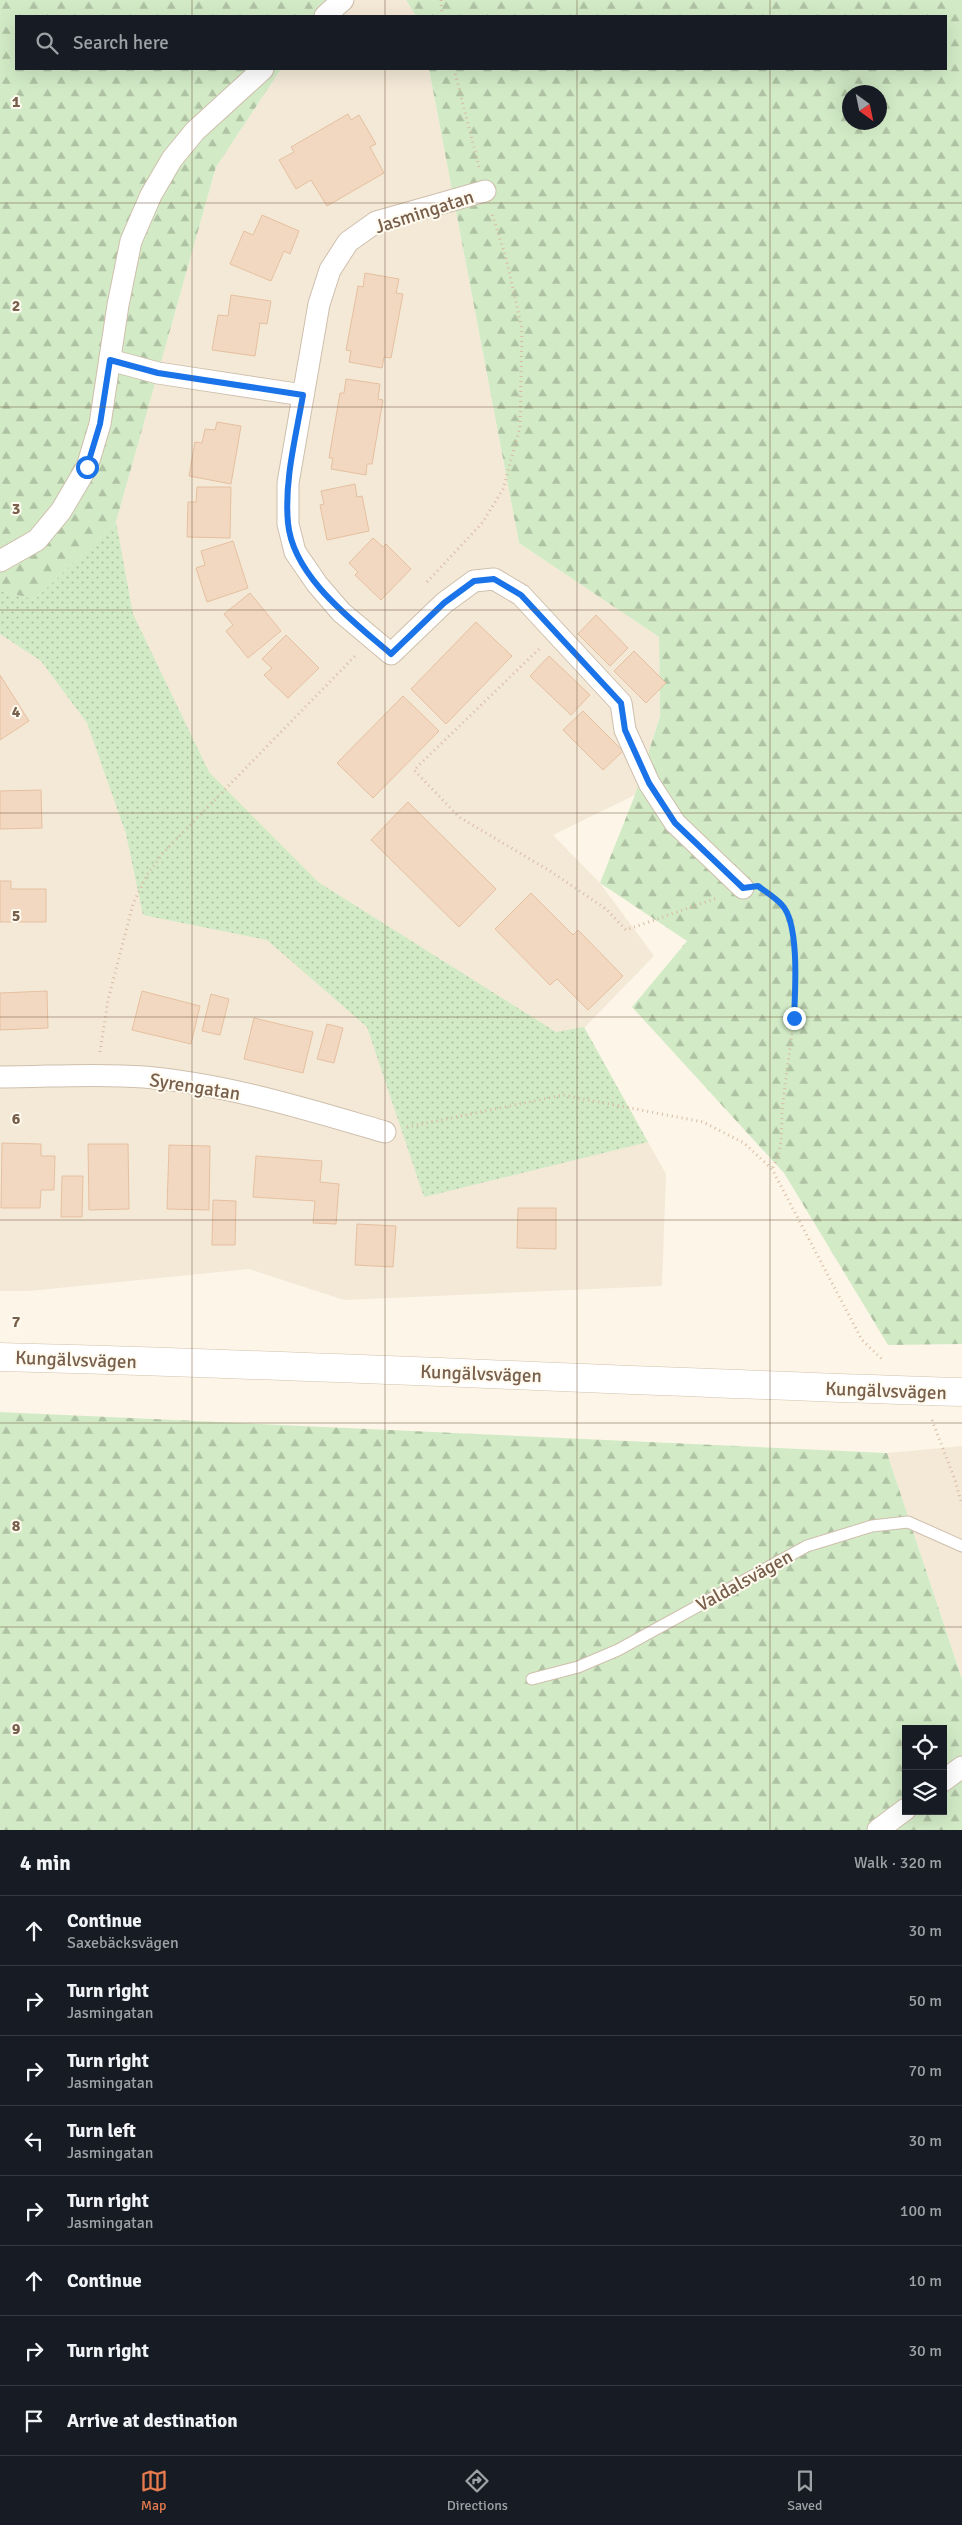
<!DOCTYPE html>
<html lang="en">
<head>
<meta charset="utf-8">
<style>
  body { margin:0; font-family:Signika,sans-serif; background:#242831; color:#f1f3f6 }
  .controls { position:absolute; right:15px; bottom:15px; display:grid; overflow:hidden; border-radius:0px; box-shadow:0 5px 20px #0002 }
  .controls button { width:45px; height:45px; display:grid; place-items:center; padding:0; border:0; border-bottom:1px solid #363941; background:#171b24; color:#f1f3f6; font:25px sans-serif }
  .compass { position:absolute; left:842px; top:85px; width:45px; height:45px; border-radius:50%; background:#171b24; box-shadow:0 5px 20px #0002; rotate:147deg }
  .stop { position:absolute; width:15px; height:15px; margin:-11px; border:4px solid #1a73e8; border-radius:50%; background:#fff }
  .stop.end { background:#1a73e8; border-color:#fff; box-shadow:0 1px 5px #0008 }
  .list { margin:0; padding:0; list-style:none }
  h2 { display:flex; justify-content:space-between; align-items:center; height:65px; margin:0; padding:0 20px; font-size:21px }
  h2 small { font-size:16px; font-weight:400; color:#9ea1a6 }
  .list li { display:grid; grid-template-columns:32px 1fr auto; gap:15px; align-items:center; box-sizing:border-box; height:70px; padding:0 20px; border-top:1px solid #363941 }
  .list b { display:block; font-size:19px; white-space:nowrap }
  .list p { margin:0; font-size:16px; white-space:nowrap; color:#9ea1a6 }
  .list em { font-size:16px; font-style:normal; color:#9ea1a6 }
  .icon { flex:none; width:28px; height:28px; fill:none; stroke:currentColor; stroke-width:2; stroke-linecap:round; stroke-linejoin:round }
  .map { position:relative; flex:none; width:962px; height:1830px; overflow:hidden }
  .search { position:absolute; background:#171b24; box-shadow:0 5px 20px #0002; left:15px; right:15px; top:15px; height:55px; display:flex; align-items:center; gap:12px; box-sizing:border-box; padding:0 18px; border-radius:0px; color:#9ea1a6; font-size:19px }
  .sheet { height:625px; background:#171b24 }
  nav { display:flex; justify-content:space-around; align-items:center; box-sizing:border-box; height:70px; border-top:1px solid #363941; background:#171b24; font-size:14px; color:#9ea1a6 }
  nav a { display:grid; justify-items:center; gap:2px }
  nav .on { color:#e77b4d }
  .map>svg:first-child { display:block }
  .residential { fill:#f4e9d7 }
  .grass { fill:url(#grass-dots) }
  .forest { fill:url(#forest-firs); fill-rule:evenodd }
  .building { fill:#f2d8c0; stroke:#e5c0a0 }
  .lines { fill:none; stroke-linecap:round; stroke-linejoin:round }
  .service-casing { stroke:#cfbfad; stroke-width:13 }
  .minor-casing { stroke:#cfbfad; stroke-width:23 }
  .secondary-casing { stroke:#d2c0ab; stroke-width:29 }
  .path { stroke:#d8bba2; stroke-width:3; stroke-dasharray:1 4; stroke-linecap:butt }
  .service { stroke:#fff; stroke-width:11 }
  .minor { stroke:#fff; stroke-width:21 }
  .secondary { stroke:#fff; stroke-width:28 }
  .route { stroke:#1a73e8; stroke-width:6 }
  .grid { fill:none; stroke:#785f4b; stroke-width:1; stroke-opacity:0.55 }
  .labels { text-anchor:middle; stroke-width:4; stroke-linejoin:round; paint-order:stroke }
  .street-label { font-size:19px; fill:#785f4b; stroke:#fffaef }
  .grid-label { font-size:16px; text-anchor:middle; font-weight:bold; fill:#785f4b; stroke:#fffaef; stroke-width:4; stroke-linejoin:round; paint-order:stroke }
</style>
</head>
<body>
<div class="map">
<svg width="962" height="1830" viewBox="0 0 962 1830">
  <defs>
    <pattern id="grass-dots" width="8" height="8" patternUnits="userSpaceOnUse" patternTransform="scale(1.25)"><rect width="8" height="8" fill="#d2ebc6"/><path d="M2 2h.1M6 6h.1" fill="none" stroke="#afc2a3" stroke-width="1.8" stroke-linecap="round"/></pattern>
    <pattern id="forest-firs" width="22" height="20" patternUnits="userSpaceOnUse" patternTransform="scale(1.25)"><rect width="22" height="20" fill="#d2ebc6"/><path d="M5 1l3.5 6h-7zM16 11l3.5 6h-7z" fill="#afc2a3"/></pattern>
  </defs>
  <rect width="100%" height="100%" fill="#fdf6e8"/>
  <g class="residential">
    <polygon points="327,0 406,0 416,16 316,16"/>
    <polygon points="281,69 429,69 519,543 659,637 660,715 635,795 553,835 600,883 654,956 584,1028 666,1174 662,1286 344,1300 249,1269 29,1291 0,1291 0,591 35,599 116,522 216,167"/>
    <polygon points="962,1446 962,1679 887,1453"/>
  </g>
  <polygon class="grass" points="116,522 133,614 209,772 318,882 556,1032 584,1027 648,1142 424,1197 367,1027 267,940 143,915 126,834 87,723 41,661 0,634 0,591 35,599"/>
  <g class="forest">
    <polygon points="0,0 327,0 316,16 16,16 16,69 281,69 216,167 116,522 35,599 0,591"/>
    <path d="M 406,0 L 962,0 L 962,1344 L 888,1345 L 784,1173 L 632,1007 L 687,941 L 600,883 L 635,795 L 660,716 L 659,637 L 519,543 L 429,69 L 946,69 L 946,16 L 416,16 ZM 850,92 L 880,92 L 880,122 L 850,122 Z"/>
    <path d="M 0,1412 L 887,1453 L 962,1679 L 962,1830 L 0,1830 ZM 906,1729 L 943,1729 L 943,1811 L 906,1811 Z"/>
  </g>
  <g class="building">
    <polygon points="348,114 351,120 359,115 376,144 370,147 384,173 327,206 311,180 296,189 279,160 294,152 291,147"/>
    <polygon points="262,215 299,231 290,254 284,251 271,281 230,264 244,231 253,235"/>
    <polygon points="365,273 399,279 396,293 403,294 391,358 384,357 382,368 349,362 351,351 346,350 358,286 363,287"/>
    <polygon points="231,295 271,301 267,324 260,323 255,356 212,350 218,315 228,316"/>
    <polygon points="346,379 380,384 378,399 383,400 372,464 367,464 366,475 331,469 333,458 329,458 340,393 344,393"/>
    <polygon points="217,422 241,426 231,484 189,476 195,442 202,443 205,429 215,430"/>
    <polygon points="355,484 357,497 362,496 369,531 327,540 320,505 324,504 321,491"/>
    <polygon points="197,487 231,487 230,538 187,537 188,502 196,502"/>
    <polygon points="373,538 383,547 386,544 411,569 381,600 355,575 358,572 349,563"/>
    <polygon points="233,541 248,588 207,602 196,568 205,565 201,551"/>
    <polygon points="250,593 281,631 248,658 226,631 233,625 224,614"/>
    <polygon points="596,615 628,648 610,666 578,634"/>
    <polygon points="476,622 512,656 446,724 411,689"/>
    <polygon points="286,635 319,668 288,698 264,675 272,668 262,659"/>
    <polygon points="634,651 666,683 646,703 614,671"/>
    <polygon points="549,656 590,695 571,715 530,676"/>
    <polygon points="0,675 29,721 0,740"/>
    <polygon points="403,696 439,731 373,798 337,763"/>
    <polygon points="583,711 623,751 603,770 563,730"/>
    <polygon points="41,790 42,828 0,829 0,791"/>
    <polygon points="408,802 496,889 459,927 371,840"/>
    <polygon points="0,881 11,881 11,889 46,889 46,922 0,922"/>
    <polygon points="531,893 573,935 578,930 623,976 588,1010 557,979 550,985 495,929"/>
    <polygon points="47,991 48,1028 0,1030 0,993"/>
    <polygon points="142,991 200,1006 191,1044 132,1030"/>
    <polygon points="211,994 229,999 220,1035 202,1031"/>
    <polygon points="254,1018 313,1032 303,1073 244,1059"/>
    <polygon points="327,1024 343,1028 334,1063 317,1059"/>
    <polygon points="2,1143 41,1144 41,1156 55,1156 54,1190 41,1190 40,1208 1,1208"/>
    <polygon points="88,1144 128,1144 129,1209 89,1210"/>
    <polygon points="169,1145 210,1146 209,1210 167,1209"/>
    <polygon points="256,1156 322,1161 320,1182 339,1184 336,1224 313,1223 315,1201 253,1197"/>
    <polygon points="62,1176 83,1176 82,1217 61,1217"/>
    <polygon points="213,1200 236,1201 235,1245 212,1245"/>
    <polygon points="518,1208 556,1208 556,1249 517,1248"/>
    <polygon points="357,1224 396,1226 393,1267 355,1265"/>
  </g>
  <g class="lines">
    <defs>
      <polyline id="service" points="532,1679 578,1667 618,1650 807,1546 872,1526 908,1522 962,1546"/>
      <g id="minor">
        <polyline points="325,16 343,0"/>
        <polyline points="485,191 376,222 348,242 330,270 319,304 288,483 288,524 295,552 317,584 341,612 391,654 444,603 474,581 494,579 521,595 621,703 625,730 649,783 675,823 743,888"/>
        <polyline points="110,360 158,373 303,395"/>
        <polyline points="0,561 37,540 61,511 87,467 100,424 118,305 131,241 151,195 172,159 195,131 263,69"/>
        <path d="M 0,1077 C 48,1077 96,1073 144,1077 C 226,1084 306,1109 385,1132"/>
        <polyline points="943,1781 962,1767"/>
        <polyline points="878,1830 906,1809"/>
      </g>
      <path id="secondary" d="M 0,1357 C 321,1365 641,1382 962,1392"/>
    </defs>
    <use href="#service" class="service-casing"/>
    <use href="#minor" class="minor-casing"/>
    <use href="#secondary" class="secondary-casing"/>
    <g class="path">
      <polyline points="441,0 442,16"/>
      <polyline points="454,69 479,167"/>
      <polyline points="427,582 483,522 503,489 520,427 522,329 506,258 492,214"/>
      <polyline points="539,649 414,770 459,817 550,871 606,909 626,930 717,898"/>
      <path d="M 767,893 C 781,904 790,914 793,933 C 802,990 789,1046 783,1103 C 780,1127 785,1147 772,1169"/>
      <polyline points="100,1052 108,1000 133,904 147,875 163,853 355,656"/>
      <polyline points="407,1127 563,1095 703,1122 744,1143 772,1169 862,1340 884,1361"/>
      <polyline points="932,1420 955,1480 962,1505"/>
    </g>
    <use href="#service" class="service"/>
    <use href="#minor" class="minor"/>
    <use href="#secondary" class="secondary"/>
  </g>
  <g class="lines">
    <path class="route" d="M 87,467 L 100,424 L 110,360 L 158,373 L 303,395 C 296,436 284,481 288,523 C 293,577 353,621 391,654 L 444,603 L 474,581 L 494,579 L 521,595 L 621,703 L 625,730 L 649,783 L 675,823 L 743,888 L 758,886 C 766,892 776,898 782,905 C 800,924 795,993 794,1018"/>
  </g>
  <path class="grid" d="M 192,0 L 192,16M 385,0 L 385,16M 577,0 L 577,16M 770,0 L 770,16M 192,69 L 192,1830M 385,69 L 385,1830M 577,69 L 577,1830M 770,69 L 770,1830M 0,203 L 962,203M 0,407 L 962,407M 0,610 L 962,610M 0,813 L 962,813M 0,1017 L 962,1017M 0,1220 L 962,1220M 0,1423 L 962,1423M 0,1627 L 962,1627"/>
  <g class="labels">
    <g class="street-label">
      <text transform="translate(424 211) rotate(-18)" y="7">Jasmingatan</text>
      <text transform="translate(195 1086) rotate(9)" y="7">Syrengatan</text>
      <text transform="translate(76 1359) rotate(2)" y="7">Kungälvsvägen</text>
      <text transform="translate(481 1373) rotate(2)" y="7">Kungälvsvägen</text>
      <text transform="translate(886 1390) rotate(2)" y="7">Kungälvsvägen</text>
      <text transform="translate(744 1580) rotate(-29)" y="7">Valdalsvägen</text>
    </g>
  </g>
  <g class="grid-label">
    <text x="16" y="107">1</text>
    <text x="16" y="311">2</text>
    <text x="16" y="514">3</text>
    <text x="16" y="717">4</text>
    <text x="16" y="921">5</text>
    <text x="16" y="1124">6</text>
    <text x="16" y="1327">7</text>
    <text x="16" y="1531">8</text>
    <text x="16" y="1734">9</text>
  </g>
</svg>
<div class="controls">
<button><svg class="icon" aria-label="locate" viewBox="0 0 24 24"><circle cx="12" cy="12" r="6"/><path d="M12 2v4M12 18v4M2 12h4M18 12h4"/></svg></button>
<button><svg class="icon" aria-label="layers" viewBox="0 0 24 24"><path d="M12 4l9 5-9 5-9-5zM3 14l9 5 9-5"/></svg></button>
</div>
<svg class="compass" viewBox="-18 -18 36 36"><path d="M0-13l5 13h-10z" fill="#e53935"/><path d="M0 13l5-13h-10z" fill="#9ea1a6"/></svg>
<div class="stop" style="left:87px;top:467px"></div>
<div class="stop end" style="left:794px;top:1018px"></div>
<div class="search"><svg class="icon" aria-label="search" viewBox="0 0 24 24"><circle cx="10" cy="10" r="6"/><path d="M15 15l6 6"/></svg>Search here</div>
</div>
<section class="sheet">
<h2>4 min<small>Walk · 320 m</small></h2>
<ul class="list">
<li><svg class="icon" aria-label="ahead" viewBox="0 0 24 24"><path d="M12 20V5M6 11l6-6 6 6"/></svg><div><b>Continue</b><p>Saxebäcksvägen</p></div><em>30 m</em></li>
<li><svg class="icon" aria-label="right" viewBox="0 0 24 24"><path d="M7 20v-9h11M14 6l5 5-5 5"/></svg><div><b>Turn right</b><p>Jasmingatan</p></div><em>50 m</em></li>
<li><svg class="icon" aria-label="right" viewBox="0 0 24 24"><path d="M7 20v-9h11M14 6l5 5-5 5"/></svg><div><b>Turn right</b><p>Jasmingatan</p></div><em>70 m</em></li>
<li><svg class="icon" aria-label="left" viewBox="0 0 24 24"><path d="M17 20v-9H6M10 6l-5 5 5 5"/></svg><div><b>Turn left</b><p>Jasmingatan</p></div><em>30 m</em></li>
<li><svg class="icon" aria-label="right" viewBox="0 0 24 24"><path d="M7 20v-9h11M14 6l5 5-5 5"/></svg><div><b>Turn right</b><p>Jasmingatan</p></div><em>100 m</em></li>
<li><svg class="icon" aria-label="ahead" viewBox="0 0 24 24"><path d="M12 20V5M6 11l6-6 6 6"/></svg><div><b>Continue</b></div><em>10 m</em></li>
<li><svg class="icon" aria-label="right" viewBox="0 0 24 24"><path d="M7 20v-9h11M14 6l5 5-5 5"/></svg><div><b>Turn right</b></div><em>30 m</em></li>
<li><svg class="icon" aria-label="arrive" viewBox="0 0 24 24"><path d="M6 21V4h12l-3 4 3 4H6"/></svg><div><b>Arrive at destination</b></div></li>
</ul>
</section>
<nav>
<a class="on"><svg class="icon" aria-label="map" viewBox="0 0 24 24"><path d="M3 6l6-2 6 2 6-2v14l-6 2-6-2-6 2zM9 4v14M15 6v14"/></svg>Map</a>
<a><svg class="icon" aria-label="directions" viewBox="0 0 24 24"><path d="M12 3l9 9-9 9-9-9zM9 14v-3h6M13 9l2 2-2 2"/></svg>Directions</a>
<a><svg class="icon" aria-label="saved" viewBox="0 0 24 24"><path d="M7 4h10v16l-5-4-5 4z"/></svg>Saved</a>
</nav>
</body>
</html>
